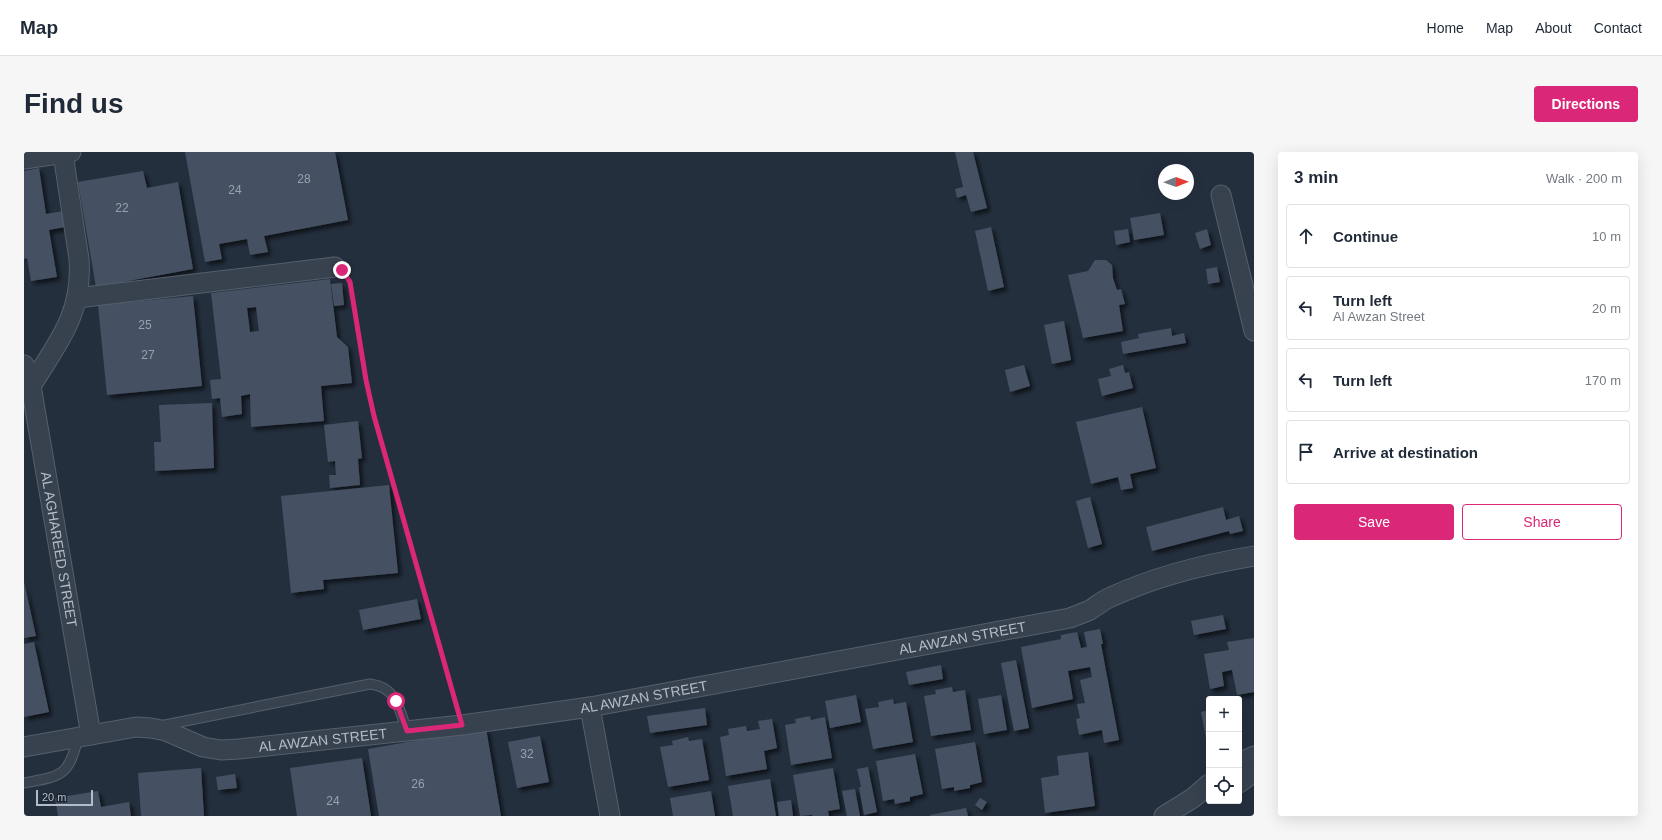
<!DOCTYPE html>
<html lang="en">
<head>
<meta charset="utf-8">
<style>
  body { margin:0; font-family:Arial,sans-serif; background:#f6f6f7; color:#1f2937 }
  .controls { position:absolute; right:12px; bottom:12px; display:grid; overflow:hidden; border-radius:4px; box-shadow:0 4px 16px #0002 }
  .controls button { width:36px; height:36px; display:grid; place-items:center; padding:0; border:0; border-bottom:1px solid #e0e1e3; background:#fff; color:#1f2937; font:20px sans-serif }
  .compass { position:absolute; left:1134px; top:12px; width:36px; height:36px; border-radius:50%; background:#fff; box-shadow:0 4px 16px #0002; rotate:89deg }
  .scale { position:absolute; left:12px; bottom:10px; width:57px; box-sizing:border-box; padding-left:4px; border:2px solid #b4bcc9; border-top:0; font-size:11px; line-height:14px; white-space:nowrap; color:#b4bcc9; -webkit-text-stroke:3px #1d2633; paint-order:stroke }
  .stop { position:absolute; width:12px; height:12px; margin:-9px; border:3px solid #db2777; border-radius:50%; background:#fff }
  .stop.end { background:#db2777; border-color:#fff; box-shadow:0 1px 4px #0008 }
  .list { margin:0; padding:0; list-style:none }
  h2 { display:flex; justify-content:space-between; align-items:center; height:52px; margin:0; padding:0 16px; font-size:17px }
  h2 small { font-size:13px; font-weight:400; color:#747a83 }
  .list li { display:grid; grid-template-columns:26px 1fr auto; gap:12px; align-items:center; box-sizing:border-box; height:64px; margin:0 8px 8px; padding:0 8px; border:1px solid #e0e1e3; border-radius:4px }
  .list b { display:block; font-size:15px; white-space:nowrap }
  .list p { margin:0; font-size:13px; white-space:nowrap; color:#747a83 }
  .list em { font-size:13px; font-style:normal; color:#747a83 }
  .actions { display:flex; gap:8px; padding:12px 16px }
  .actions a { flex:1; padding:9px 0; border:1px solid #db2777; border-radius:4px; text-align:center; font-size:14px; color:#db2777 }
  .actions .main { background:#db2777; color:#fff }
  .icon { flex:none; width:22px; height:22px; fill:none; stroke:currentColor; stroke-width:2; stroke-linecap:round; stroke-linejoin:round }
  .map { position:relative; flex:none; width:1230px; height:664px; overflow:hidden; border-radius:4px }
  header { display:flex; align-items:center; gap:24px; box-sizing:border-box; height:56px; padding:0 20px; background:#fff; border-bottom:1px solid #e0e1e3 }
  header strong { font-size:19px }
  nav { display:flex; gap:22px; margin-inline-start:auto; font-size:14px }
  .intro { display:flex; align-items:center; justify-content:space-between; box-sizing:border-box; height:96px; padding:0 24px }
  h1 { margin:0; font-size:28px }
  .button { padding:10px 18px; border-radius:4px; background:#db2777; color:#fff; font-size:14px; font-weight:700 }
  main { display:flex; gap:24px; padding:0 24px }
  aside { flex:1; background:#fff; border-radius:4px; box-shadow:0 4px 16px #0002 }
  .map>svg:first-child { display:block }
  .building { fill:#455162; fill-rule:evenodd; filter:url(#shadow) }
  .lines { fill:none; stroke-linecap:round; stroke-linejoin:round }
  .service-casing { stroke:#565f6c; stroke-width:11 }
  .minor-casing { stroke:#565f6c; stroke-width:21 }
  .path { stroke:#44595c; stroke-width:2.5; stroke-dasharray:3 3; stroke-linecap:butt }
  .service { stroke:#38414e; stroke-width:9 }
  .minor { stroke:#38414e; stroke-width:19 }
  .route { stroke:#db2777; stroke-width:5 }
  .labels { text-anchor:middle; stroke-width:3; stroke-linejoin:round; paint-order:stroke }
  .number-label { font-size:12px; fill:#98a1af }
  .street-label { font-size:14px; fill:#b4bcc9; stroke:#1d2633 }
</style>
</head>
<body>
<header>
<strong>Map</strong>
<nav><a>Home</a><a>Map</a><a>About</a><a>Contact</a></nav>
</header>
<div class="intro"><h1>Find us</h1><a class="button">Directions</a></div>
<main>
<div class="map">
<svg width="1230" height="664" viewBox="0 0 1230 664">
  <defs>
    <filter id="shadow"><feDropShadow dx="3.5" dy="3.5" stdDeviation="2" flood-color="#0009"/></filter>
  </defs>
  <rect width="100%" height="100%" fill="#242f3e"/>
  <g class="building">
    <polygon points="161,0 311,0 324,68 240,84 244,100 226,103 223,87 195,92 198,107 181,110"/>
    <polygon points="931,0 949,0 963,56 947,60 942,43 933,46 931,37 939,35"/>
    <polygon points="15,16 22,62 39,59 41,75 25,78 33,125 7,129 3,106 0,107 0,19"/>
    <polygon points="119,19 123,36 154,30 169,117 72,135 54,30"/>
    <polygon points="1136,61 1140,83 1110,88 1106,66"/>
    <polygon points="967,75 980,135 964,139 951,79"/>
    <polygon points="1104,77 1106,90 1092,93 1090,79"/>
    <polygon points="1183,77 1187,93 1176,97 1171,81"/>
    <polygon points="1071,108 1082,108 1088,113 1089,126 1093,138 1097,137 1101,152 1095,153 1099,179 1059,186 1044,123 1064,119"/>
    <polygon points="1193,115 1196,130 1184,132 1182,117"/>
    <path d="M 306,127 L 313,185 L 324,195 L 328,231 L 297,234 L 300,269 L 227,275 L 226,242 L 217,244 L 218,262 L 198,265 L 196,246 L 188,247 L 186,228 L 197,227 L 187,141 ZM 232,155 L 235,179 L 226,180 L 223,156 Z"/>
    <polygon points="318,131 320,153 310,154 307,132"/>
    <polygon points="169,144 178,234 83,243 74,153"/>
    <polygon points="1040,169 1047,208 1028,212 1020,173"/>
    <polygon points="1147,176 1148,184 1160,181 1162,191 1099,202 1097,190 1115,186 1114,182"/>
    <polygon points="1000,213 1006,234 986,240 981,218"/>
    <polygon points="1099,213 1101,221 1105,220 1109,236 1078,244 1074,227 1087,224 1085,217"/>
    <polygon points="188,251 190,316 131,319 130,290 137,290 135,253"/>
    <polygon points="1118,255 1132,316 1106,322 1109,336 1097,338 1094,325 1067,332 1052,270"/>
    <polygon points="334,269 338,306 334,307 336,333 306,336 305,323 312,323 311,309 304,310 300,273"/>
    <polygon points="365,333 374,421 299,428 300,437 267,441 257,344"/>
    <polygon points="1066,345 1078,392 1064,396 1052,349"/>
    <polygon points="1199,355 1202,368 1215,364 1219,379 1206,382 1205,379 1128,399 1122,375"/>
    <polygon points="0,430 12,484 0,486"/>
    <polygon points="393,447 397,467 339,478 335,458"/>
    <polygon points="1199,463 1202,477 1170,483 1167,469"/>
    <polygon points="1076,477 1079,492 1077,492 1095,588 1080,591 1078,578 1055,583 1052,567 1056,566 1053,552 1061,551 1056,528 1068,525 1066,515 1044,519 1049,547 1008,556 997,495 1037,487 1037,483 1053,480 1057,496 1063,495 1060,480"/>
    <polygon points="1230,486 1230,540 1213,543 1208,518 1198,520 1200,534 1186,537 1180,502 1205,498 1203,490"/>
    <polygon points="10,490 25,560 0,565 0,492"/>
    <polygon points="992,508 1005,576 990,579 977,511"/>
    <polygon points="917,513 919,527 885,533 882,520"/>
    <polygon points="928,535 929,540 941,538 947,578 907,584 900,544 912,542 911,538"/>
    <polygon points="832,543 837,570 806,576 801,549"/>
    <polygon points="977,543 983,578 960,582 954,547"/>
    <polygon points="869,547 870,552 882,550 889,590 849,597 841,557 855,555 854,550"/>
    <polygon points="681,556 683,573 626,581 623,564"/>
    <polygon points="1185,558 1185,592 1183,592 1177,560"/>
    <polygon points="786,564 787,568 801,565 808,606 767,613 761,573 772,571 771,567"/>
    <polygon points="748,567 753,596 740,599 743,617 702,624 696,585 705,583 704,577 722,574 723,579 736,577 734,569"/>
    <polygon points="462,576 477,664 355,664 344,597"/>
    <polygon points="516,584 525,630 493,636 484,590"/>
    <polygon points="664,585 665,589 678,587 685,628 644,635 636,595 649,593 648,589"/>
    <polygon points="951,590 958,630 946,633 946,636 930,639 930,635 918,637 911,597"/>
    <polygon points="1064,600 1071,654 1021,661 1017,626 1035,623 1033,604"/>
    <polygon points="891,602 899,642 886,645 886,649 871,652 870,647 859,649 852,609"/>
    <polygon points="338,606 347,664 273,664 266,616"/>
    <polygon points="844,615 853,660 840,663 835,635 837,635 833,617"/>
    <polygon points="177,616 180,664 117,664 114,621"/>
    <polygon points="809,616 816,657 804,659 805,664 788,664 788,663 776,664 769,623"/>
    <polygon points="211,622 213,636 194,638 192,625"/>
    <polygon points="746,627 752,664 709,664 704,634"/>
    <polygon points="831,637 836,664 823,664 818,639"/>
    <polygon points="74,639 77,655 105,650 107,664 34,664 31,646"/>
    <polygon points="687,639 691,664 649,664 646,646"/>
    <polygon points="956,646 963,650 958,658 951,653"/>
    <polygon points="767,648 769,664 755,664 753,650"/>
    <polygon points="942,656 944,664 906,664 906,663"/>
  </g>
  <g class="lines">
    <defs>
      <g id="service">
        <path d="M 136,574 L 346,532 C 373,535 375,557 383,579"/>
        <path d="M 0,631 C 37,624 45,625 54,585"/>
      </g>
      <g id="minor">
        <polyline points="0,7 47,0"/>
        <polyline points="1197,43 1230,179"/>
        <polyline points="53,146 311,115"/>
        <path id="s1" d="M 0,213 L 3,218 L 7,234 L 67,583"/>
        <path d="M 7,234 C 34,190 59,162 55,107 L 39,2"/>
        <polyline points="566,555 586,664"/>
        <path id="s2" d="M 0,595 L 112,575 L 127,576 L 142,579 L 179,595 L 197,598 L 215,597 L 438,573 L 566,555 L 1046,466 C 1053,463 1060,461 1066,458 C 1073,454 1079,448 1087,445 C 1132,424 1181,412 1230,404"/>
        <polyline points="1215,611 1230,604"/>
        <polyline points="1215,631 1230,620"/>
        <polyline points="1140,664 1169,646 1185,632"/>
      </g>
    </defs>
    <use href="#service" class="service-casing"/>
    <use href="#minor" class="minor-casing"/>
    <polyline class="path" points="325,128 342,228 350,264 433,555"/>
    <use href="#service" class="service"/>
    <use href="#minor" class="minor"/>
  </g>
  <g class="lines">
    <polyline class="route" points="318,118 326,130 342,228 350,264 438,573 383,579 372,549"/>
  </g>
  <g class="labels">
    <g class="number-label">
      <text x="280" y="31">28</text>
      <text x="211" y="42">24</text>
      <text x="98" y="60">22</text>
      <text x="121" y="177">25</text>
      <text x="124" y="207">27</text>
      <text x="503" y="606">32</text>
      <text x="394" y="636">26</text>
      <text x="309" y="653">24</text>
    </g>
    <g class="street-label">
      <text dy="5" stroke="none"><textPath href="#s1" startOffset="188">AL AGHAREED STREET</textPath></text>
      <text dy="5" stroke="none"><textPath href="#s2" startOffset="953">AL AWZAN STREET</textPath></text>
      <text dy="5" stroke="none"><textPath href="#s2" startOffset="629">AL AWZAN STREET</textPath></text>
      <text dy="5" stroke="none"><textPath href="#s2" startOffset="305">AL AWZAN STREET</textPath></text>
    </g>
  </g>
</svg>
<div class="controls">
<button>+</button>
<button>−</button>
<button><svg class="icon" aria-label="locate" viewBox="0 0 24 24"><circle cx="12" cy="12" r="6"/><path d="M12 2v4M12 18v4M2 12h4M18 12h4"/></svg></button>
</div>
<svg class="compass" viewBox="-18 -18 36 36"><path d="M0-13l5 13h-10z" fill="#e53935"/><path d="M0 13l5-13h-10z" fill="#747a83"/></svg>
<div class="scale">20 m</div>
<div class="stop" style="left:372px;top:549px"></div>
<div class="stop end" style="left:318px;top:118px"></div>
</div>
<aside>
<h2>3 min<small>Walk · 200 m</small></h2>
<ul class="list">
<li><svg class="icon" aria-label="ahead" viewBox="0 0 24 24"><path d="M12 20V5M6 11l6-6 6 6"/></svg><div><b>Continue</b></div><em>10 m</em></li>
<li><svg class="icon" aria-label="left" viewBox="0 0 24 24"><path d="M17 20v-9H6M10 6l-5 5 5 5"/></svg><div><b>Turn left</b><p>Al Awzan Street</p></div><em>20 m</em></li>
<li><svg class="icon" aria-label="left" viewBox="0 0 24 24"><path d="M17 20v-9H6M10 6l-5 5 5 5"/></svg><div><b>Turn left</b></div><em>170 m</em></li>
<li><svg class="icon" aria-label="arrive" viewBox="0 0 24 24"><path d="M6 21V4h12l-3 4 3 4H6"/></svg><div><b>Arrive at destination</b></div></li>
</ul>
<div class="actions"><a class="main">Save</a><a>Share</a></div>
</aside>
</main>
</body>
</html>
